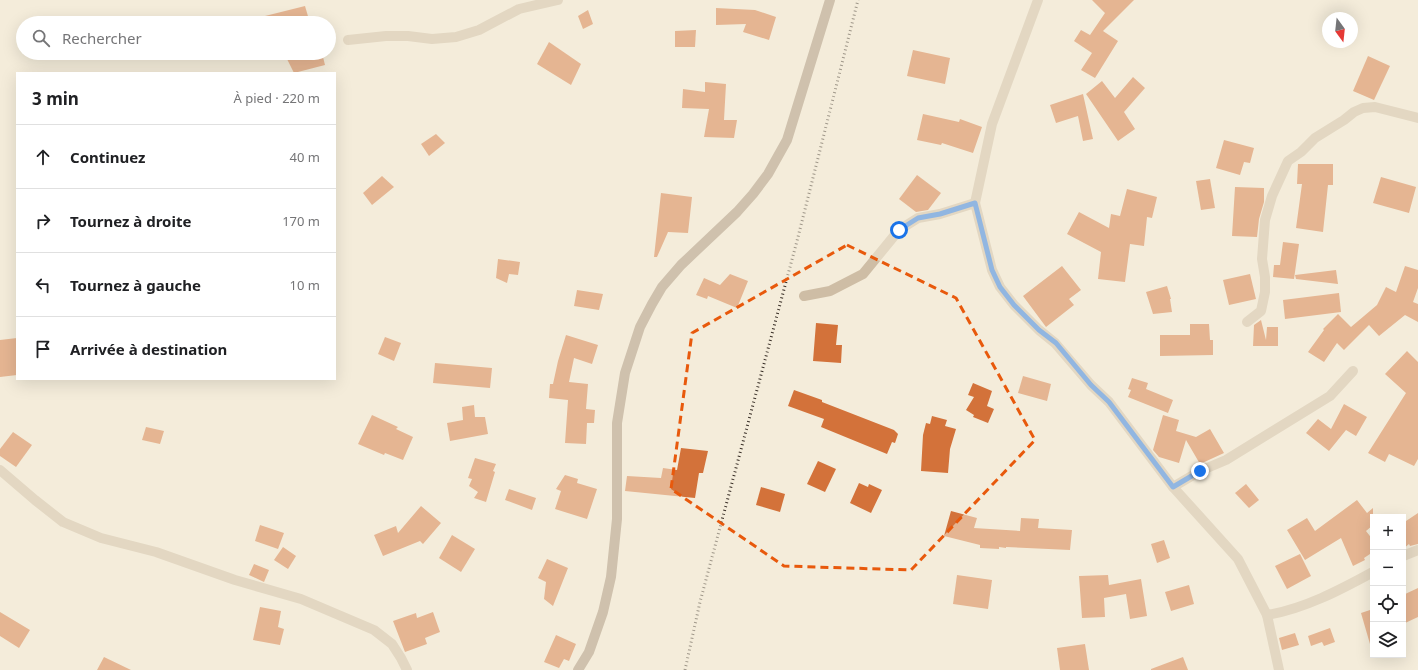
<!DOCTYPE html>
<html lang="fr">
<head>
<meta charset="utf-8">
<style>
  body { margin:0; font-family:"Noto Sans",sans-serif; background:#f6f6f6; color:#202124 }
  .controls { position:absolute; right:12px; bottom:12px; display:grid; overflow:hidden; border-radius:0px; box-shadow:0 4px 16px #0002 }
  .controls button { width:36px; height:36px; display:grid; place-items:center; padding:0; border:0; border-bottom:1px solid #e0e0e0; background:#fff; color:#202124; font:20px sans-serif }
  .compass { position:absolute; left:1322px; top:12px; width:36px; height:36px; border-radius:50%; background:#fff; box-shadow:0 4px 16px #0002; rotate:165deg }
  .stop { position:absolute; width:12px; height:12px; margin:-9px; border:3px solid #1a73e8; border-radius:50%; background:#fff }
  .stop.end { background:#1a73e8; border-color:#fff; box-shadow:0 1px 4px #0008 }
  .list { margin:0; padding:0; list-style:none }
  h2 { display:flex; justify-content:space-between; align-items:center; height:52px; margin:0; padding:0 16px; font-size:17px }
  h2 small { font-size:13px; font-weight:400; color:#757577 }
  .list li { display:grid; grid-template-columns:26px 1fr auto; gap:12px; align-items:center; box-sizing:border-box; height:64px; padding:0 16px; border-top:1px solid #e0e0e0 }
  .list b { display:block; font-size:15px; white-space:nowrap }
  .list em { font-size:13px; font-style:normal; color:#757577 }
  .icon { flex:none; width:22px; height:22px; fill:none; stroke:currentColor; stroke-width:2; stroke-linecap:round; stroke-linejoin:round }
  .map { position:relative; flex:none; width:1418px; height:670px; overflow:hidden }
  .search { position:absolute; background:#fff; box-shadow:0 4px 16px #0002; left:16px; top:16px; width:320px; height:44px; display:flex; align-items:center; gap:10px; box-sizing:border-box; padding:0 14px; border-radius:22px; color:#757577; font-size:15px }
  .panel { position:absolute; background:#fff; box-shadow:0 4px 16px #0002; left:16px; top:72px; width:320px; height:308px; border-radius:0px }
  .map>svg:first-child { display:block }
  .building { fill:#d3723a }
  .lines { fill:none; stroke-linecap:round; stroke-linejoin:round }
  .street { stroke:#cebda5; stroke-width:10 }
  .secondary { stroke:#a28c76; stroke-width:10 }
  .rail { stroke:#392f27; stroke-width:3; stroke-dasharray:1 3; stroke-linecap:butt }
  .route { stroke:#1a73e8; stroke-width:5 }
  .marked { fill:none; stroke:#e8590c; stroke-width:3; stroke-dasharray:8 5; stroke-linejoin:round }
</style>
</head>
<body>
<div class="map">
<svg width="1418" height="670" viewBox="0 0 1418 670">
  <rect width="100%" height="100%" fill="#f4ecda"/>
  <g class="building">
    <polygon points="1092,0 1134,0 1103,31 1118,41 1095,78 1081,70 1092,53 1074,41 1081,30 1090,35 1105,13"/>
    <polygon points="305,6 310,23 253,23 253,19"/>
    <polygon points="716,8 755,10 776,17 769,40 743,32 746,24 716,25"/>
    <polygon points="588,10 593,24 583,29 578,16"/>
    <polygon points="696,30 695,47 675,47 675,31"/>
    <polygon points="549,42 581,64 571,85 537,64"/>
    <polygon points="913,50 950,58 945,84 907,76"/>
    <polygon points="284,53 322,53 325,65 294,73"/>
    <polygon points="1368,56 1390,66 1374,100 1353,91"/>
    <polygon points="1133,77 1145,88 1124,112 1135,129 1118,141 1086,94 1102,81 1115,98"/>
    <polygon points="705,82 726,84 724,120 737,120 734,138 704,137 709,109 682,108 683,89 705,92"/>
    <polygon points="1083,94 1093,139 1083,141 1078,116 1056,123 1050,105"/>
    <polygon points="923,114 959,122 960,119 982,127 973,153 942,143 941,145 917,140"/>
    <polygon points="436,134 445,143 429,156 421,144"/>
    <polygon points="1224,140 1254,148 1250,163 1244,162 1240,175 1216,168"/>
    <polygon points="1298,164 1333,164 1333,185 1328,185 1323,232 1296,228 1302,184 1297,184"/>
    <polygon points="917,175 941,193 928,210 916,212 899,199"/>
    <polygon points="382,176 394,187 372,205 363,193"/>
    <polygon points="1381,177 1416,187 1409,213 1373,203"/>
    <polygon points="1210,179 1215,208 1201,210 1196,181"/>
    <polygon points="1235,187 1264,188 1264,202 1259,219 1257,237 1232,236"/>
    <polygon points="1127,189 1157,197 1152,218 1147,217 1144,246 1130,244 1125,282 1098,279 1101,252 1067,234 1079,212 1109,228 1111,214 1120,216"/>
    <polygon points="661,193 692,197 688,233 668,232 657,257 654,257"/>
    <polygon points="1283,242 1299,244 1294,279 1273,277 1274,265 1280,265"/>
    <polygon points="498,259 520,262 518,275 509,274 507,283 496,278"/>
    <polygon points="1062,266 1081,290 1069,299 1074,305 1046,327 1023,296"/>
    <polygon points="1405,266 1418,270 1418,288 1413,302 1418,304 1418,322 1405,315 1379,336 1369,325 1344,350 1337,343 1324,362 1308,352 1324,330 1323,329 1338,314 1351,327 1377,305 1386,287 1396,292"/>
    <polygon points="1336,270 1338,284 1296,279 1295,275"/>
    <polygon points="730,274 748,281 737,308 708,296 707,299 696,295 704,278 720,285"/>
    <polygon points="1250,274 1256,299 1229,305 1223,280"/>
    <polygon points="1167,286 1171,299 1170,299 1172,312 1153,314 1146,292"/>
    <polygon points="577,290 603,294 599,310 574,306"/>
    <polygon points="1339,293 1341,312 1285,319 1283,300"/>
    <polygon points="1261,320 1266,340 1267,327 1278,327 1278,346 1253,346 1254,325"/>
    <polygon points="816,323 838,325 836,345 842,345 841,363 813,361"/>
    <polygon points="1190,324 1209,324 1210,340 1213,340 1213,355 1160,356 1160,335 1190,335"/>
    <polygon points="566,335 598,345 592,364 574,358 569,382 588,384 586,409 595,410 594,423 587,423 586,444 565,443 568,400 549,398 550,384 553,384 558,361"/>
    <polygon points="385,337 401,343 394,361 378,354"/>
    <polygon points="17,338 17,375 0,377 0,340"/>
    <polygon points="1407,351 1418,362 1418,459 1414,466 1389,454 1385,462 1368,453 1406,393 1385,374"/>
    <polygon points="435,363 492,368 490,388 433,383"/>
    <polygon points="1023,376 1051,384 1047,401 1018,393"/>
    <polygon points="1132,378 1148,383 1146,389 1173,400 1168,413 1128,397 1131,390 1128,389"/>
    <polygon points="973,383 992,391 987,406 994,409 988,423 973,417 974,415 966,410 974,397 968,395"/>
    <polygon points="794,390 822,400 822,402 894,430 898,434 895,443 892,442 887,454 821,427 824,419 788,406"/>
    <polygon points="1344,404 1367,417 1356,436 1346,430 1329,451 1306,433 1318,419 1331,429"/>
    <polygon points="474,405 475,417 485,417 488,434 450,441 447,423 463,420 462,407"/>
    <polygon points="372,415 398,427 396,429 413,437 403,460 385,453 384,455 358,444"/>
    <polygon points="1163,415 1179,420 1176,431 1196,437 1210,429 1224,453 1200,464 1186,440 1179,463 1159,457 1153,450"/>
    <polygon points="932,416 947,420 945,426 956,429 950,449 948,473 921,471 923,435 926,423 930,424"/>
    <polygon points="146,427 164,431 160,444 142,440"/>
    <polygon points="13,432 32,445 16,467 0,456 0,449"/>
    <polygon points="681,448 708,451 703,473 699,473 695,498 625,491 627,476 661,478 663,468 677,470"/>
    <polygon points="475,458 496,464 493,471 495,472 486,502 474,498 478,492 469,486 472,479 468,478"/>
    <polygon points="818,461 836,469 825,492 807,484"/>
    <polygon points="565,475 578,479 577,483 597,489 587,519 555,509 561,491 556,489"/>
    <polygon points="859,483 868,487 869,484 882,490 871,513 850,503"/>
    <polygon points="1246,484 1259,500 1249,508 1235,493"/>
    <polygon points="761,487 785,494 780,512 756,505"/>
    <polygon points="509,489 536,498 532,510 505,500"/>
    <polygon points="1357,500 1367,513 1373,508 1373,525 1366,531 1373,540 1373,552 1364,558 1365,560 1353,566 1341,538 1305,560 1287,530 1307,518 1315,531"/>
    <polygon points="421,506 441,523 423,544 420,541 383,556 374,535 396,526 398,533"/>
    <polygon points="951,511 977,518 974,528 1020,531 1021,518 1039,519 1038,528 1072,530 1070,550 1006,547 1006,548 999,547 999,549 980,548 980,545 944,536"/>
    <polygon points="1418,513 1418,544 1410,546 1409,544 1403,549 1403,523"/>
    <polygon points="260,525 284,533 278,549 255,541"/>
    <polygon points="452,535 475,549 461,572 439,558"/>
    <polygon points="1164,540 1170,558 1157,563 1151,544"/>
    <polygon points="283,547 296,556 288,569 274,560"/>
    <polygon points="1300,554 1311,576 1287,589 1275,566"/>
    <polygon points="547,559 568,568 553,606 544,599 546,582 538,578"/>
    <polygon points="254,564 269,570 264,582 249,575"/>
    <polygon points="957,575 992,580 988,609 953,604"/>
    <polygon points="1108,575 1109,585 1141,579 1147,616 1130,619 1126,594 1104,598 1105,617 1082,618 1079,576"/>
    <polygon points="1189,585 1194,604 1171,611 1165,592"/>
    <polygon points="1418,588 1418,617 1403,624 1403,595"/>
    <polygon points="260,607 281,611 278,627 284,629 280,645 253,640"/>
    <polygon points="1373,609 1373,643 1370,644 1361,613"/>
    <polygon points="0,612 30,630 19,648 0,636"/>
    <polygon points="433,612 440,632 425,638 427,644 405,652 393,621 416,613 417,618"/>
    <polygon points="1330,628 1335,642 1324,646 1322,642 1311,646 1308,636"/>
    <polygon points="1295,633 1299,645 1282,650 1279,638"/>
    <polygon points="556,635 576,644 569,661 564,659 559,668 544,662"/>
    <polygon points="1085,644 1089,670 1060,670 1057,648"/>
    <polygon points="104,657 131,670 97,670"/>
    <polygon points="1183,657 1188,670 1151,670 1151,669"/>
  </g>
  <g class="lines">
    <g class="street">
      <polyline points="1038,0 992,124 975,203 992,270 1000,287 1014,305 1039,330 1055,343 1091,385 1109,402 1173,487 1238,559 1267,615 1279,670"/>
      <polyline points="348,40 386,36 408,36 432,39 456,37 479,30 519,9 558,0"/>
      <polyline points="804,296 830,291 863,274 899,230 918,218 940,214 975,203"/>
      <polyline points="1247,322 1261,311 1265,292 1265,277 1262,259 1265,220 1272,196 1288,161 1301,152 1315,138 1344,120 1354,112 1363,108 1375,107 1418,118"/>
      <polyline points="0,470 35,500 63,522 101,538 156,552 235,580 301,599 374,630 392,644 401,658 407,670"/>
      <polyline points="1173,487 1200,471 1226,460 1330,396 1353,371"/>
      <polyline points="1403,556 1418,550"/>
      <path d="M 1267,615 C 1304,609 1340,590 1373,572"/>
    </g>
    <polyline class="secondary" points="578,670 589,652 603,612 611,577 617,519 617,423 625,373 640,327 652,304 662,287 681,265 737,212 753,194 768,174 787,140 830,0"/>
    <polyline class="rail" points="685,670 700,602 797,241 858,0"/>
  </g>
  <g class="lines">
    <polyline class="route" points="899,230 918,218 940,214 975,203 992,270 1000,287 1014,305 1039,330 1056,343 1091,385 1109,402 1173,487 1200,471"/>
  </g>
  <path d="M0 0H1418V670H0ZM 847,245 L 956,298 L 1035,440 L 911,570 L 784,566 L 671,489 L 692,333 Z" fill="#f4ecda" fill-opacity=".55" fill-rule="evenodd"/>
  <path class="marked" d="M 847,245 L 956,298 L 1035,440 L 911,570 L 784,566 L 671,489 L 692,333 Z"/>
</svg>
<div class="controls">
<button>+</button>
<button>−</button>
<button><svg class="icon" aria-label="locate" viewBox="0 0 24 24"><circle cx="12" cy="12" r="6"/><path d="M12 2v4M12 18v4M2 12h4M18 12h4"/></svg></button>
<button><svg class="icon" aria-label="layers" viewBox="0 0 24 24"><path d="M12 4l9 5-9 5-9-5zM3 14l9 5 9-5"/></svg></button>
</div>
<svg class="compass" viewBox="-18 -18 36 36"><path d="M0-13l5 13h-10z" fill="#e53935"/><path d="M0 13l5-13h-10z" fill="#757577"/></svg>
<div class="stop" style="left:899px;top:230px"></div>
<div class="stop end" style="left:1200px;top:471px"></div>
<div class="search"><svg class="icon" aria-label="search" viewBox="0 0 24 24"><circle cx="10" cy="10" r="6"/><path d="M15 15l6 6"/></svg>Rechercher</div>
<section class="panel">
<h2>3 min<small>À pied · 220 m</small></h2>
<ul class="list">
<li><svg class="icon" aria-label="ahead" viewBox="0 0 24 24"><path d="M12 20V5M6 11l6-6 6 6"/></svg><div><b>Continuez</b></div><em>40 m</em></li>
<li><svg class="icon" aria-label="right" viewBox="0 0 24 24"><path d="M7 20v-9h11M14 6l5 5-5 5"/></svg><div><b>Tournez à droite</b></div><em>170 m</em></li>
<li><svg class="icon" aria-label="left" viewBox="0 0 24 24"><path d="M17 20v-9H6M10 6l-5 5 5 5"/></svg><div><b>Tournez à gauche</b></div><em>10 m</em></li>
<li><svg class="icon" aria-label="arrive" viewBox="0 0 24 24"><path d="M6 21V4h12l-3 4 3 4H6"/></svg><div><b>Arrivée à destination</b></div></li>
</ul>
</section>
</div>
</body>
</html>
